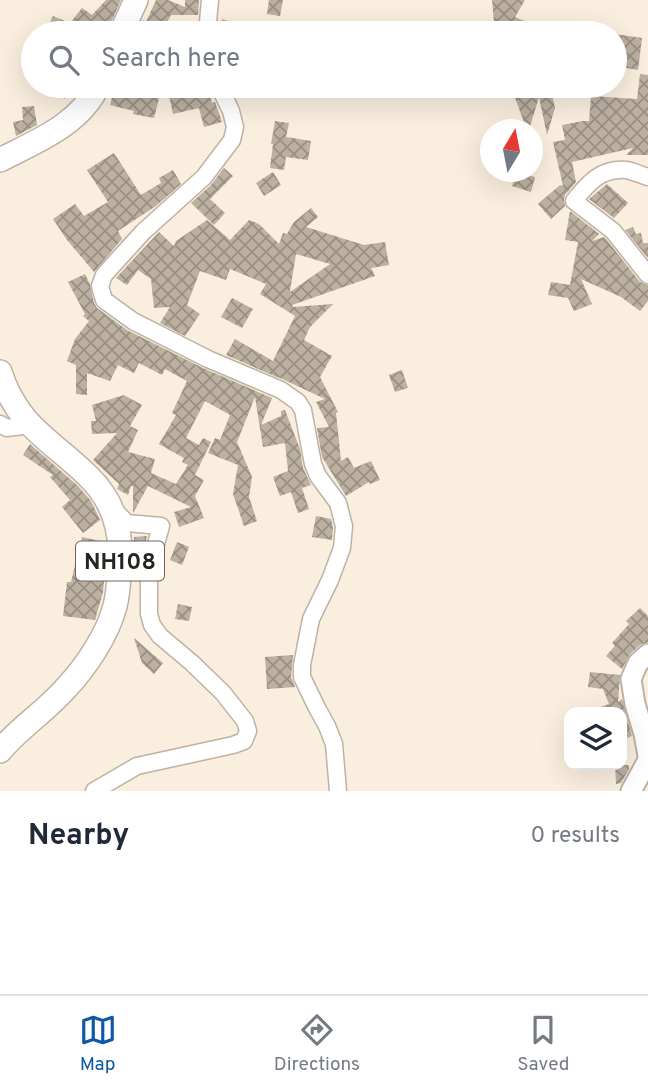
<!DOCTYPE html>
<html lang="en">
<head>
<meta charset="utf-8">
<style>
  body { margin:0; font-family:Overpass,sans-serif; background:#f6f6f7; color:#1f2937 }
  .controls { position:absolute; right:21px; bottom:21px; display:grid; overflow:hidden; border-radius:14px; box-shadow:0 7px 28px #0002 }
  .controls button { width:63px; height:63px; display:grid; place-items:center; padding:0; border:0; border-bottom:2px solid #e0e1e3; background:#fff; color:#1f2937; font:35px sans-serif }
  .compass { position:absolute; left:480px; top:119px; width:63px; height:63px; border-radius:50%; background:#fff; box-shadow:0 7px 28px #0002; rotate:10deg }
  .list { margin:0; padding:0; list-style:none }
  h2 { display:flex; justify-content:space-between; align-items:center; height:91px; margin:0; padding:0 28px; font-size:30px }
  h2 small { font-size:23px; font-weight:400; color:#747a83 }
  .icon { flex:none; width:38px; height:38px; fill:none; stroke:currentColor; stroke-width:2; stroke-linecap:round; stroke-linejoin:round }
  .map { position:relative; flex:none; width:648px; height:791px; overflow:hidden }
  .search { position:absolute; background:#fff; box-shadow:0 7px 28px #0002; left:21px; right:21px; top:21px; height:77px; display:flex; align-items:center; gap:18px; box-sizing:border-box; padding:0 24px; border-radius:38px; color:#747a83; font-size:26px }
  .sheet { height:203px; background:#fff }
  nav { display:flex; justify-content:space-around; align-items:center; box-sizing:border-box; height:98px; border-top:2px solid #e0e1e3; background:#fff; font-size:19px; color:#747a83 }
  nav a { display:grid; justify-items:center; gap:4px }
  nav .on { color:#0f58a7 }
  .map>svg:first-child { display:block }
  .building { fill:url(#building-cross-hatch); fill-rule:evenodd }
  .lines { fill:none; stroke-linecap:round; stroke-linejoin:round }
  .minor-casing { stroke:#bdb2a3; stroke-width:19 }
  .major-casing { stroke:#bdb2a3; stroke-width:23 }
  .highway-casing { stroke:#bdb2a3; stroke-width:26 }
  .minor { stroke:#fff; stroke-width:16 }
  .major { stroke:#fff; stroke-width:19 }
  .highway { stroke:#fff; stroke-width:23 }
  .labels { text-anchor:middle; stroke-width:5; stroke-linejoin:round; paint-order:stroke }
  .shield { fill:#fff; stroke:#686561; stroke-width:2 }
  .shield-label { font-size:23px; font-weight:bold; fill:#27231d }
</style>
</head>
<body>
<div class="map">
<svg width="648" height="791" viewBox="0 0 648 791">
  <defs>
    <pattern id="building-cross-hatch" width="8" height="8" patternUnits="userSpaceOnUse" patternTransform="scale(1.75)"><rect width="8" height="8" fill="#bcb0a1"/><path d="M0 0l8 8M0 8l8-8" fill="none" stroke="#998f83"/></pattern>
  </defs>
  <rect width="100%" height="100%" fill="#faeede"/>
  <g class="building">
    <polygon points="106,0 121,0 112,20 109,23 107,22 98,33 45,33 53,16 70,23 82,8 92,15"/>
    <polygon points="156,0 168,0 185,7 185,0 199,0 198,15 171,15 163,30 168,33 136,33 143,20 146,22"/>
    <polygon points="269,0 283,0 280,16 267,14"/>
    <polygon points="492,0 525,0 515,17 553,33 495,33"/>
    <polygon points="222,19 258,30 258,33 218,33"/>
    <polygon points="615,34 642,38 638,70 615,66"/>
    <polygon points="640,74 648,75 648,155 626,155 633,148 572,162 576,182 565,195 564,200 565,206 551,219 538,204 560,185 563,186 553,142 565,140 562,125 583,121 589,121 591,96 637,99"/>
    <polygon points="58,86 82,86 77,93 64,99"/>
    <polygon points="115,86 162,86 154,118 133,114 134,111 110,105"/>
    <polygon points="167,86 208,86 212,103 215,102 222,122 204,127 199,108 173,114"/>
    <polygon points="536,86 550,86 555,108 547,135 539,97 529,130 527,130 515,98 537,89"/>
    <polygon points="34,106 37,125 16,136 13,122 23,120 22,107"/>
    <polygon points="275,121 289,123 286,137 311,141 308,160 286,157 284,170 270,168 273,144 271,144"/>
    <polygon points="114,153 141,195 161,183 159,178 173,170 181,184 156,206 118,231 122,239 94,272 67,240 53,219 75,204 84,216 108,202 87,170"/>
    <polygon points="224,168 233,176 210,199 225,213 214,225 191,203 211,185"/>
    <polygon points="273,172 281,185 264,196 256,183"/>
    <polygon points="517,172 535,177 531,192 512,186"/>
    <polygon points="607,184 628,203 614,218 589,199"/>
    <path d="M 311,208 L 318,217 L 306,227 L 364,245 L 385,242 L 389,265 L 371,268 L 375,276 L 292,305 L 293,307 L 333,304 L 310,327 L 304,340 L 332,356 L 320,377 L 338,412 L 336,413 L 341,461 L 348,457 L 354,468 L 371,461 L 380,480 L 370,484 L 369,482 L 346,496 L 322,457 L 317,428 L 329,427 L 316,402 L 325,399 L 278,377 L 279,378 L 226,355 L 235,339 L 273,361 L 295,316 L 260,294 L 266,284 L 230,269 L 226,280 L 200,271 L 187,305 L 200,314 L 185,336 L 160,323 L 170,307 L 154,308 L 151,279 L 138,270 L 127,285 L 116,278 L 159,232 L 174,246 L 176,241 L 207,220 L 230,240 L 249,220 L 259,224 L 279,244 L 283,233 L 287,234 L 294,222 ZM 296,254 L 330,264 L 290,292 L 290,291 Z"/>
    <polygon points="570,211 599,234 592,241 604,237 606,239 640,282 648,285 648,301 640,311 621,297 581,279 592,304 574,311 568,298 548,295 551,282 570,285 578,242 565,240"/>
    <polygon points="633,227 636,234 641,233 643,243 648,243 648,258 625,230"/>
    <polygon points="85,274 90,284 94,303 97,308 127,330 203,368 272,398 261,425 281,416 281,411 285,410 300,449 303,468 311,485 302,488 309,509 298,513 291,492 280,496 273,477 288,471 285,443 263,447 255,397 237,442 252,477 249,497 257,521 244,526 233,494 238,465 208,453 215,438 220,440 230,415 205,401 186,438 199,445 203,438 211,442 195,475 204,480 195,496 204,518 179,527 174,512 191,507 148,486 133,513 133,486 131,486 128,495 117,489 119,484 93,460 117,433 92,434 91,421 96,421 92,405 124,395 142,405 130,426 138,430 128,452 155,459 151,473 176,484 188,465 182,462 184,458 159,444 176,415 172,413 187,381 165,369 162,375 139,363 134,373 118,365 110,381 87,373 87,395 76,394 76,365 67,361 75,339 89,321 83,316 85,314 68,282"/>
    <polygon points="232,298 253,309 242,328 221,317"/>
    <polygon points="402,370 408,388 395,392 389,375"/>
    <polygon points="30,444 78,486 91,501 100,520 83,533 62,507 70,500 50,477 53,475 23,455"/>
    <polygon points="316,516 331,519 333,527 332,540 312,537"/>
    <polygon points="147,536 142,556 134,556 134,537"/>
    <polygon points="82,537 105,542 106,558 103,592 95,620 63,616 67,582 71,582"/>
    <polygon points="177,542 189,547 182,565 170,560"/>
    <polygon points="178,604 192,607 189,621 175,619"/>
    <polygon points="640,608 648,616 648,642 640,645 630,654 622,669 606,656 615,646 612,643 629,624 626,621"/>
    <polygon points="134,638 163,663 154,674 142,663"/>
    <polygon points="293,655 291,677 295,687 267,689 265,657"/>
    <polygon points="590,672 620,675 618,702 622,699 632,736 622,740 622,712 592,712 592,710 609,704 603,689 588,687"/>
    <polygon points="615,765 629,765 629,769 621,783 616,784"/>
  </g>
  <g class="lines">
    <defs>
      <g id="minor">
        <polyline points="207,33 210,0"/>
        <polyline points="219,86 231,111 235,127 232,140 204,177 143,232 104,275 100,286 104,300 133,321 208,359 281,390 298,402 303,410 313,464 318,476 338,503 344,526 342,548 330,580 311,619 302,665 302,677 317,708 327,726 334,744 338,791"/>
        <path d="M 648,177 C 641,175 633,171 626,170 C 601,168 588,183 574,201 L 613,231 L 648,275"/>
        <polyline points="0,424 7,428 30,425"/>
        <polyline points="94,791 137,766 233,745 244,741 248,731 245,721 223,693 192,663 160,636 152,625 149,614 149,569 161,526 127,523 113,509"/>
      </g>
      <g id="major">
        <polyline points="648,654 638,663 631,679 635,704 644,734 648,756"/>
        <polyline points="631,791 648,760"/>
      </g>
      <g id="highway">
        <polyline points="121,33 136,0"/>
        <path d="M 0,160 C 37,141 79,125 98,86"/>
        <path d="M 0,372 C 17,426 50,439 88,476 C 111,498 121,526 120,558 C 119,574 119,591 115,606 C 108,634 86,667 66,688 C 46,711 19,728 0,751"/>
      </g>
    </defs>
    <use href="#minor" class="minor-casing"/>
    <use href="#major" class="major-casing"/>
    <use href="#highway" class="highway-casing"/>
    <use href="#minor" class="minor"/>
    <use href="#major" class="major"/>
    <use href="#highway" class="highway"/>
  </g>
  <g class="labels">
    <rect class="shield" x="76" y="541.5" width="88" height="39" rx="5"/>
    <g class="shield-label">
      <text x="120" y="569">NH108</text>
    </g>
  </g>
</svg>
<div class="controls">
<button><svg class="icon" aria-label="layers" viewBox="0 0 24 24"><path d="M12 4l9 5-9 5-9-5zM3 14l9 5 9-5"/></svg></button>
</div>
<svg class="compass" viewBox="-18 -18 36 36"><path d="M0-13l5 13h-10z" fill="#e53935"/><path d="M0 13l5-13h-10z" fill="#747a83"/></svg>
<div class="search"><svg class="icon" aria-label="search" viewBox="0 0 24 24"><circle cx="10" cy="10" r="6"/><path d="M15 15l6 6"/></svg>Search here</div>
</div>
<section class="sheet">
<h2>Nearby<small>0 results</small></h2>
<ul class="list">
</ul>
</section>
<nav>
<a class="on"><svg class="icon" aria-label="map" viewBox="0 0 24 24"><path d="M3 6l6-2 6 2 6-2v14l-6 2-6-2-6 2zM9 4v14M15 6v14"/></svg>Map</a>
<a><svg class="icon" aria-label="directions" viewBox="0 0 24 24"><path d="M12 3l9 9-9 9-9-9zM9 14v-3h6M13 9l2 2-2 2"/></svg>Directions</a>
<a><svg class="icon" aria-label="saved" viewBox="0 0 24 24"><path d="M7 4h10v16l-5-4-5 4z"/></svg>Saved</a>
</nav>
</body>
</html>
